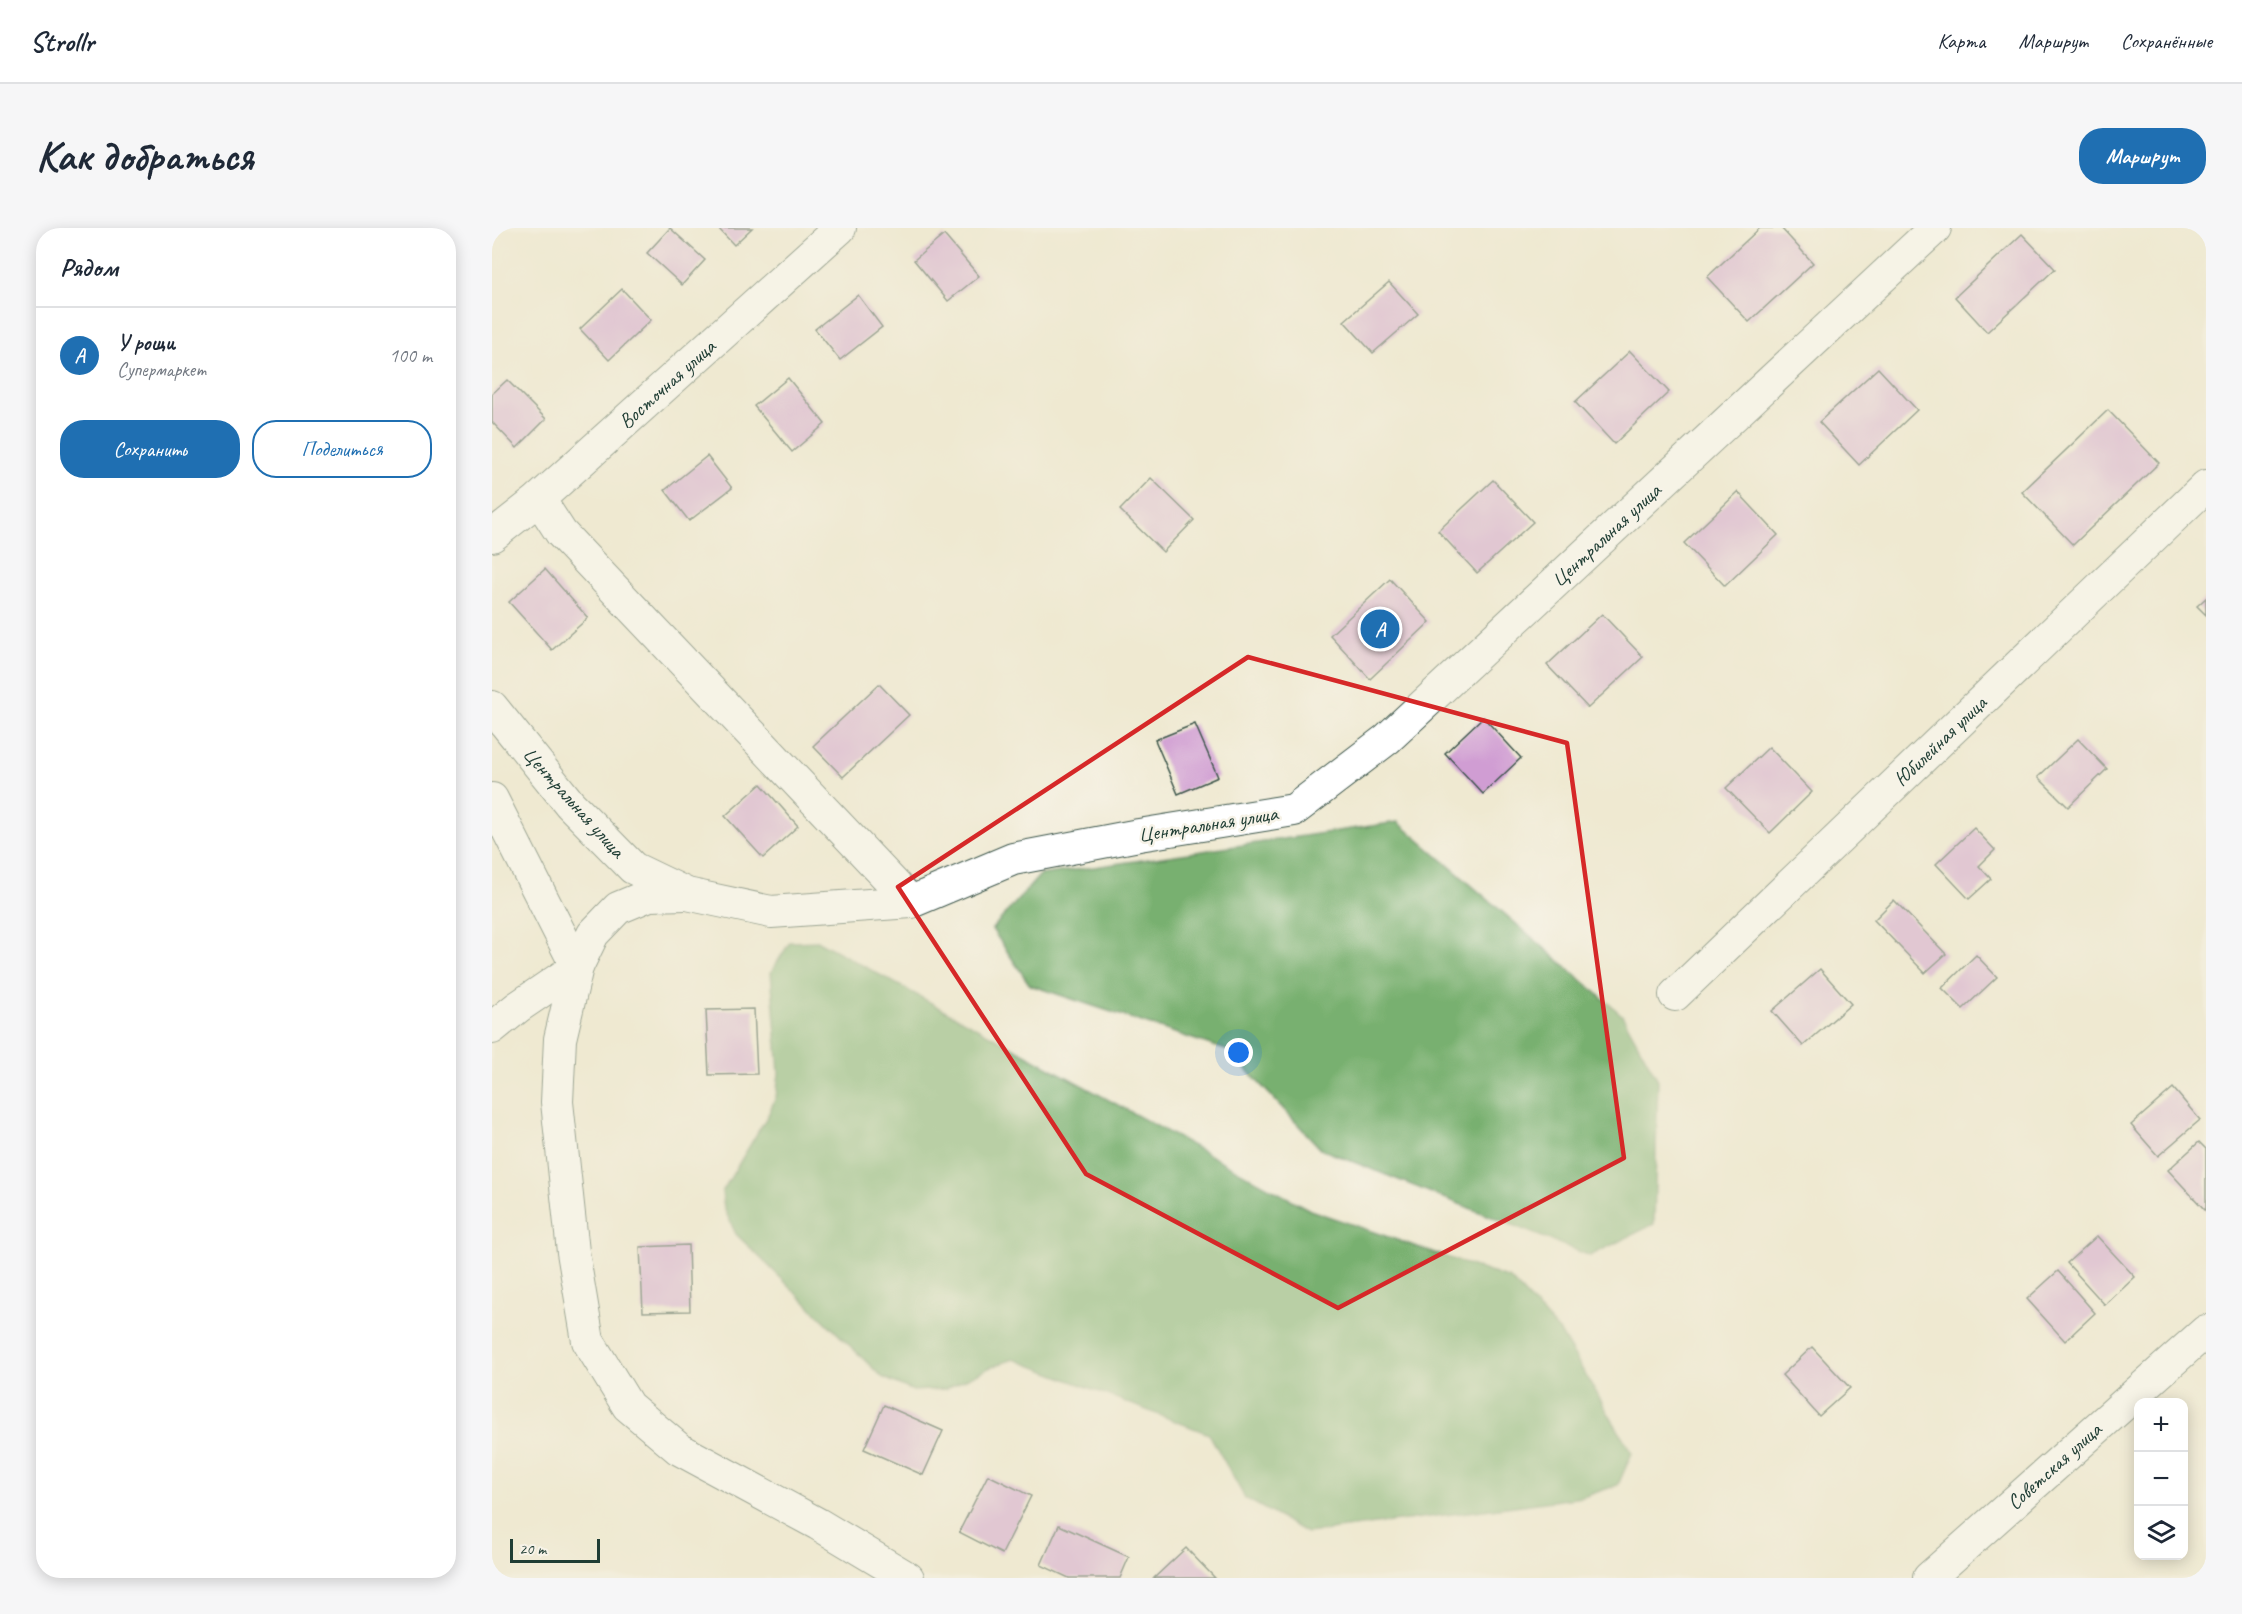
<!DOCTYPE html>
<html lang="ru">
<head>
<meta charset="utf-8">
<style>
  body { margin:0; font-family:Caveat,sans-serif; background:#f6f6f7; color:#1f2937 }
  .controls { position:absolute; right:18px; bottom:18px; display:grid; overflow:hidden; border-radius:12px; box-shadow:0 3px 15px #0003 }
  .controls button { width:54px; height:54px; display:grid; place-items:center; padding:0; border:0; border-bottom:2px solid #e0e1e3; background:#fff; color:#1f2937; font:30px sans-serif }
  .scale { position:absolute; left:18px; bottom:15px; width:90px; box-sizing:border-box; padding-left:6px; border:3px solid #1f3d34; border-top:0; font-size:16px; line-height:21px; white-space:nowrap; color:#1f3d34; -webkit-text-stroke:4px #f7f3e8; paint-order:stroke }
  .you { position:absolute; left:747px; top:825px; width:21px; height:21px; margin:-15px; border:4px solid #fff; border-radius:50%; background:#1a73e8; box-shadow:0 0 0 9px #1a73e833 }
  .badge { display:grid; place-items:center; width:39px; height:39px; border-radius:50%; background:#1f6fb2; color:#fff; font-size:20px; font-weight:700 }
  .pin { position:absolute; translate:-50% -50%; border:3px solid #fff; box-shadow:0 2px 6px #0006 }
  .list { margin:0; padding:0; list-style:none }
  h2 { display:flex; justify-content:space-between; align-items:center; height:78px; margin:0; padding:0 24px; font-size:26px }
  h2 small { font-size:20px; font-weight:400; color:#747a83 }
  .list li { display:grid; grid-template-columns:39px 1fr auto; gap:18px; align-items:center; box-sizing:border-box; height:96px; padding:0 24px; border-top:2px solid #e0e1e3 }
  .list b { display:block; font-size:22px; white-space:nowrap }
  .list p { margin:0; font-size:20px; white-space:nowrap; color:#747a83 }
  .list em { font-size:20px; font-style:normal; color:#747a83 }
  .actions { display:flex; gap:12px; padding:18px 24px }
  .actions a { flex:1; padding:14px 0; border:2px solid #1f6fb2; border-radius:24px; text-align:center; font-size:21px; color:#1f6fb2 }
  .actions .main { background:#1f6fb2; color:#fff }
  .icon { flex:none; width:33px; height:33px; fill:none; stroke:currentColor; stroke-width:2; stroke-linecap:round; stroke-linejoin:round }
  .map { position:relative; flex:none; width:1714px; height:1350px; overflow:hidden; border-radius:24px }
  header { display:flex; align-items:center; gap:36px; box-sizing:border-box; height:84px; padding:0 30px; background:#fff; border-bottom:2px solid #e0e1e3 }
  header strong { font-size:28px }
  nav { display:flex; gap:33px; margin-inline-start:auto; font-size:21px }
  .intro { display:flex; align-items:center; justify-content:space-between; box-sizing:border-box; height:144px; padding:0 36px }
  h1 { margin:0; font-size:42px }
  .button { padding:15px 27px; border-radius:24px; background:#1f6fb2; color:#fff; font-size:21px; font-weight:700 }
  main { display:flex; gap:36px; padding:0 36px }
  aside { flex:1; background:#fff; border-radius:24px; box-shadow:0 3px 15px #0003 }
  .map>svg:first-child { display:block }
  .forest { fill:#78b06f; stroke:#4c7652; stroke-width:1.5 }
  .building { fill:#d09dd3 }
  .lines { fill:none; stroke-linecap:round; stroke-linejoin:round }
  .minor-casing { stroke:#3e574c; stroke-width:34 }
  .minor { stroke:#fff; stroke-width:32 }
  .marked { fill:none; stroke:#d62828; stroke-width:4.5; stroke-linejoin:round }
  .labels { text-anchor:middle; stroke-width:5; stroke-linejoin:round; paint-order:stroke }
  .street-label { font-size:21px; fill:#1f3d34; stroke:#f7f3e8 }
</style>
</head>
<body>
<header>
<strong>Strollr</strong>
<nav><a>Карта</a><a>Маршрут</a><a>Сохранённые</a></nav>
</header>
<div class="intro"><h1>Как добраться</h1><a class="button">Маршрут</a></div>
<main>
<aside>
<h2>Рядом<small></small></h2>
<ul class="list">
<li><span class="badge">A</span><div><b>У рощи</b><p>Супермаркет</p></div><em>100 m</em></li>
</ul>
<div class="actions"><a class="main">Сохранить</a><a>Поделиться</a></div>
</aside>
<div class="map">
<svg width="1714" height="1350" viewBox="0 0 1714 1350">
  <rect width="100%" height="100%" fill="#f7f3e8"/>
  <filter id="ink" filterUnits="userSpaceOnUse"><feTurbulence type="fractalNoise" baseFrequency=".0167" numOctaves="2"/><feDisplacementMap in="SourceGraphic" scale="12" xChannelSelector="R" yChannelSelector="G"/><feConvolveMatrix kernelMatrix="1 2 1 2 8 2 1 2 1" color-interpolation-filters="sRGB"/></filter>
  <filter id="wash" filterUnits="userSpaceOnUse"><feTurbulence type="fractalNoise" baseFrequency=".008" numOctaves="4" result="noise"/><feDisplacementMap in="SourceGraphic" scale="24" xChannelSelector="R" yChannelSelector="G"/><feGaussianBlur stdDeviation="1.35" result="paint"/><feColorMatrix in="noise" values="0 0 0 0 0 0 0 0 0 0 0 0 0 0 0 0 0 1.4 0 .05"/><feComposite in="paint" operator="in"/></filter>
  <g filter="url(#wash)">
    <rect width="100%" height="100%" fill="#efe9d1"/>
    <g class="forest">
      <polygon points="906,594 1130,787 1166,852 1162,996 1098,1028 829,921 737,823 538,757 500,701 548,647"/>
      <polygon points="326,713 818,982 1018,1051 1068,1104 1140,1225 1126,1257 1091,1269 815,1305 753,1270 717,1206 522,1131 499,1139 453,1161 421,1163 390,1149 244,1006 232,980 230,964 276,887 284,869 287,845 279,744 298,714"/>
    </g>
    <g id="blocks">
      <g class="building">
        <polygon points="178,0 213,32 190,57 155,25"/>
        <polygon points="226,0 260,0 242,17"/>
        <polygon points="1268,0 1289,0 1321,35 1257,94 1215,49"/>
        <polygon points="1530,6 1563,41 1495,104 1463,69"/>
        <polygon points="452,7 487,48 456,73 422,32"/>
        <polygon points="897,54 926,86 881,125 852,93"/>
        <polygon points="130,61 159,92 117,132 88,101"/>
        <polygon points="366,67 390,99 348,132 323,101"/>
        <polygon points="1138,123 1177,164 1122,216 1083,174"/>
        <polygon points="1386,140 1425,182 1367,237 1327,194"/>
        <polygon points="296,150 333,196 300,224 262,178"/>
        <polygon points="15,152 54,191 25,220 0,194 0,166"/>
        <polygon points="1616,182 1667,235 1581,317 1530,264"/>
        <polygon points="215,228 240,260 197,293 173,262"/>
        <polygon points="659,250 702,292 671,324 628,282"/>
        <polygon points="1001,252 1041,294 985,345 946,303"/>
        <polygon points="1246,264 1286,307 1233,358 1192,315"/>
        <polygon points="53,341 96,390 60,422 17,374"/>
        <polygon points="898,351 938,394 878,451 838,407"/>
        <polygon points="1714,370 1714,387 1705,378"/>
        <polygon points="1110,386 1151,429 1096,480 1055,437"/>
        <polygon points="387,456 417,487 351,549 321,518"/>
        <polygon points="991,489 1029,530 991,566 953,525"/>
        <polygon points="703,496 726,549 686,566 663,512"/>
        <polygon points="1586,511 1615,541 1576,579 1546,549"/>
        <polygon points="1277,519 1320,564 1278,605 1234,560"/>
        <polygon points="269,556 306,598 271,630 233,588"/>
        <polygon points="1482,600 1503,622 1487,638 1499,651 1477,671 1444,636"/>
        <polygon points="1402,672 1454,726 1433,745 1382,692"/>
        <polygon points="1484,727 1505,749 1471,781 1450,760"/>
        <polygon points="1328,741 1359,776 1311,818 1280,783"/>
        <polygon points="262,781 265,846 217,847 214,782"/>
        <polygon points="1681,860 1708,892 1666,928 1639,897"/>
        <polygon points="1707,914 1714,921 1714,983 1676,942"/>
        <polygon points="1605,1008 1643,1049 1613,1077 1575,1035"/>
        <polygon points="196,1017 198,1083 151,1084 148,1019"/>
        <polygon points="1566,1043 1603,1085 1573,1113 1535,1071"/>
        <polygon points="1320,1119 1358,1160 1327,1188 1290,1147"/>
        <polygon points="392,1177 451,1203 431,1247 372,1221"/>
        <polygon points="496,1247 539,1268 510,1326 467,1304"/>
        <polygon points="567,1297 637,1329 628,1350 577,1350 549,1337"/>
        <polygon points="694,1320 723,1350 662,1350"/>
      </g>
    </g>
  </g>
  <g filter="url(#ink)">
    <use href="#blocks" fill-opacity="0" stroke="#3e574c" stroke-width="1.5"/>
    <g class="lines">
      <defs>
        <g id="minor">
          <polyline points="47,271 69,305 419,674"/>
          <polyline points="0,308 47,271 348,0"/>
          <polyline points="0,479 78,576 141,640 195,666 279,684 419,674 521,631 647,607 802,582 895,511 1443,0"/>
          <polyline points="0,571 85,739 68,811 65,874 81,1024 96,1113 136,1178 187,1221 326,1296 416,1350"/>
          <polyline points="1183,767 1714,258"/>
          <polyline points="0,800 26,779 85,739 101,706 126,680 157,667 194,666"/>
          <polyline points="1437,1350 1714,1103"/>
        </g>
      </defs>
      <use href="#minor" class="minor-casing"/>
      <use href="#minor" class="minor"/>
    </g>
  </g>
  <path d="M0 0H1714V1350H0ZM 756,429 L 1075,515 L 1132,930 L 846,1080 L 594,946 L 406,659 Z" fill="#efe9d1" fill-opacity=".55" fill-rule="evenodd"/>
  <path class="marked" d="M 756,429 L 1075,515 L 1132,930 L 846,1080 L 594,946 L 406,659 Z"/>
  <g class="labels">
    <g class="street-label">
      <text transform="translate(175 156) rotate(-42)" y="7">Восточная улица</text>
      <text transform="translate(1114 307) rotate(-43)" y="7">Центральная улица</text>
      <text transform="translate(1448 513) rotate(-44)" y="7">Юбилейная улица</text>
      <text transform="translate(82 574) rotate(48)" y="7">Центральная улица</text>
      <text transform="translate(716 596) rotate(-9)" y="7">Центральная улица</text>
      <text transform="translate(1562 1238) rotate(-42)" y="7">Советская улица</text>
    </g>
  </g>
</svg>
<div class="controls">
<button>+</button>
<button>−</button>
<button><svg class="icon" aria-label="layers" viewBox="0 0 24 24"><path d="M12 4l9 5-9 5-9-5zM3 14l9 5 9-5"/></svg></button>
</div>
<div class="scale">20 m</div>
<div class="you"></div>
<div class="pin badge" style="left:888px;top:401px">A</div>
</div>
</main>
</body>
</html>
